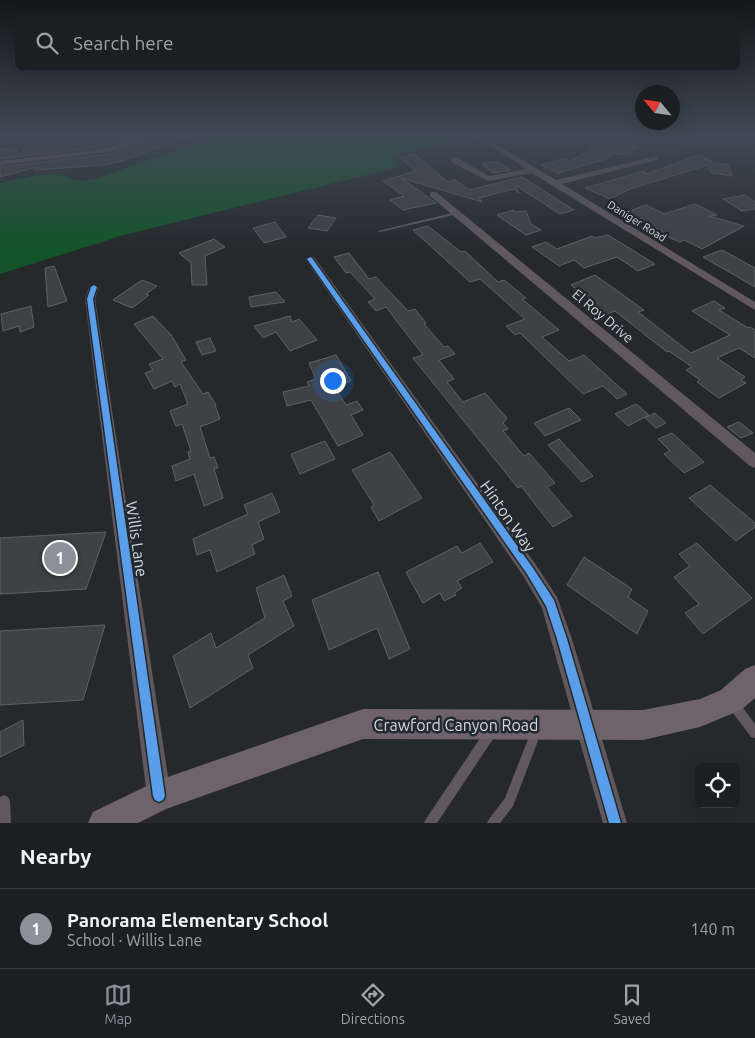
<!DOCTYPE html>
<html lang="en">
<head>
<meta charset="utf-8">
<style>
  body { margin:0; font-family:Ubuntu,sans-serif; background:#25272a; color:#f1f3f6 }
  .controls { position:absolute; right:15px; bottom:15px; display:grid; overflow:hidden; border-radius:8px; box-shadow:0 5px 20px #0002 }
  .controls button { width:45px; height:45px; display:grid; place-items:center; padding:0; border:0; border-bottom:1px solid #3a3d3f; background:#1c1f21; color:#f1f3f6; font:25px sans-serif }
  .compass { position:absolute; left:635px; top:85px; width:45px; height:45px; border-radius:50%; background:#1c1f21; box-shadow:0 5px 20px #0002; rotate:299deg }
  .you { position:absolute; left:332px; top:380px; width:18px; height:18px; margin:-12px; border:4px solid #fff; border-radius:50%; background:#1a73e8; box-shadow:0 0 0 8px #1a73e833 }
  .badge { display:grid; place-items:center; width:32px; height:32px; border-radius:50%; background:#8c9099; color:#fff; font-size:16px; font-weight:700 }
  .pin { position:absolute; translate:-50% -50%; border:2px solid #fff; box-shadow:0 1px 5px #0006 }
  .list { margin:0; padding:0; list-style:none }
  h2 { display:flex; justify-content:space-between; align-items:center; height:65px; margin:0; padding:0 20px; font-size:21px }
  h2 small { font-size:16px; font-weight:400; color:#a0a2a5 }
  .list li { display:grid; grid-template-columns:32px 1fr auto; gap:15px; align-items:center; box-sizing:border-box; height:80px; padding:0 20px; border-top:1px solid #3a3d3f }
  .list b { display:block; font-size:19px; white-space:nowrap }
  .list p { margin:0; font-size:16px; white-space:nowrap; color:#a0a2a5 }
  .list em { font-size:16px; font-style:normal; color:#a0a2a5 }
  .icon { flex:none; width:28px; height:28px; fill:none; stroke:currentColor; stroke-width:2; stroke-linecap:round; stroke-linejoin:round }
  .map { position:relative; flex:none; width:755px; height:823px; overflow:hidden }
  .search { position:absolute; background:#1c1f21; box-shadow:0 5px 20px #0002; left:15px; right:15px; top:15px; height:55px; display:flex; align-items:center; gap:12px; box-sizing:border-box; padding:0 18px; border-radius:8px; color:#a0a2a5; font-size:19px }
  .sheet { height:145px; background:#1c1f21 }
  nav { display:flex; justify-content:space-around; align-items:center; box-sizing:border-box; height:70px; border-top:1px solid #3a3d3f; background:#1c1f21; font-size:14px; color:#a0a2a5 }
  nav a { display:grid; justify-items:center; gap:2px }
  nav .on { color:#8c9099 }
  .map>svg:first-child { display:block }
  .green { fill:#135529 }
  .building { fill:#3f4245; stroke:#5e6264 }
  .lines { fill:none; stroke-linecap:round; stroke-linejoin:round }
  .lane { fill:#61585e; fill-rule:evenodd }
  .street { fill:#61585e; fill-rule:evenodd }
  .secondary { fill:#6e636a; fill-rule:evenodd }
  .cycleway-casing { stroke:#22292f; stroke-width:3 }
  .cycleway { fill:#5a9eea; fill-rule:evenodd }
  .labels { text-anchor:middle; stroke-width:5; stroke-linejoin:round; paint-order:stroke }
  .far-street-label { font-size:11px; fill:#d3d8dc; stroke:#22292f }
  .street-label { font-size:14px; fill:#d3d8dc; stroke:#22292f }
  .near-street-label { font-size:16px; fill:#d3d8dc; stroke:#22292f }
</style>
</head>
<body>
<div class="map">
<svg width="755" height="823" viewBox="0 0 755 823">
  <rect width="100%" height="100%" fill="#25292c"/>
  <polygon class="green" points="219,136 474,136 390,157 399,167 124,235 0,274 0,183 36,175 62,174 73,180 80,181 95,179"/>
  <g class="building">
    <polygon points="125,136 142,136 101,147 0,159 0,150 13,147 20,155 25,146 80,142"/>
    <polygon points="160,136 188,136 188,137 125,160 104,165 35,170 37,167 0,177 0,167 109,154"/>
    <polygon points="612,138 612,141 627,138 637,149 626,149 630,154 614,154 603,160 558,173 541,165 564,159 569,162 597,146 597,143"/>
    <polygon points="414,154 448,182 455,180 469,190 522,177 574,210 560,214 515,185 519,193 514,189 479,198 482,202 401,178 436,203 403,210 390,200 404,196 383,181 416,171 399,157"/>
    <polygon points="699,155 714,163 729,165 732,176 711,173 708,165 630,189 610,199 585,188 644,171 646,174"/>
    <polygon points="497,161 509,169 511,170 493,173 482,164"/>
    <polygon points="745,195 755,202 755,209 742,211 723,199"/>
    <polygon points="695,204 717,215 709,216 744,226 702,249 684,240 680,242 664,235 666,234 627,212 646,205 664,214"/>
    <polygon points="513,210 515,212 526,211 531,224 541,230 526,235 497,215"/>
    <polygon points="318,215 336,218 327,231 308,228"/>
    <polygon points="275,222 286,237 264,243 253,228"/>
    <polygon points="428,226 461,252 465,251 498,282 504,280 526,298 522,299 559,330 542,337 569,361 584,355 627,394 617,399 603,386 583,394 520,333 515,335 506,326 525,319 480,279 470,282 413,230"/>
    <polygon points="608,235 655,264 638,271 617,257 584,268 574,260 559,266 532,247 546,242 557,249 592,236 595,238"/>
    <polygon points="214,239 225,247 205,256 207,285 192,285 191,263 179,253"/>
    <polygon points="722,250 755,268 755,287 703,257"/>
    <polygon points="349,253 369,279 376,277 408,311 415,309 426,323 424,324 444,347 448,346 455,354 439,360 454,379 447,382 463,402 485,393 507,418 503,423 508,429 503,431 524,456 529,453 555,483 547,487 572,516 553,527 521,486 518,488 413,358 423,355 386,307 376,311 368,302 375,299 350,272 346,273 334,257"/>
    <polygon points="54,266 67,301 48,307 45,268"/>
    <polygon points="595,275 644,310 638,312 691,353 730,335 692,311 714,301 725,308 719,310 748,328 750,327 755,330 755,358 739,348 717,358 745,377 741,380 746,383 719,398 697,382 700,380 686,370 692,367 669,351 667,352 615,311 604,316 587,304 593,301 571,285"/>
    <polygon points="142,280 157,286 146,294 149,295 132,308 113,300"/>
    <polygon points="276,292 285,302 251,307 249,297"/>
    <polygon points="31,306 34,327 20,332 19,326 3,331 1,314"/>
    <polygon points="153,316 171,335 186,360 181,362 203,394 208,392 216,405 215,405 220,419 200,427 210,458 214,457 218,468 214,469 223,498 204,506 194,474 176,481 172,466 190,459 188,452 191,451 182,424 176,426 170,411 188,404 180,384 175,387 172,381 154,389 145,373 153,370 149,364 163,359 134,324"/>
    <polygon points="290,316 292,322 299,319 317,340 290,351 276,332 263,338 254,326"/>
    <polygon points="210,338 216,351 202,355 196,342"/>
    <polygon points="336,355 351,381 334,386 346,405 357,401 363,410 351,415 363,435 338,446 311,400 287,406 283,392 309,386 307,382 316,379 309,363"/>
    <polygon points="636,404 649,415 628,426 615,414"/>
    <polygon points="569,408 581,420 545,436 534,423"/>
    <polygon points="655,413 666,423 656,428 645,418"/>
    <polygon points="739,422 753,433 741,438 727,427"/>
    <polygon points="672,433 704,462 684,473 664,454 670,451 658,439"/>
    <polygon points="559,439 569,450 593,476 582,482 548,445"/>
    <polygon points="325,441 335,459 300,474 291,454"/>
    <polygon points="390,452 422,498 379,521 371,507 374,505 352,470"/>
    <polygon points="710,485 755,523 755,527 736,541 689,498"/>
    <polygon points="272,493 280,512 258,522 264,539 252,545 255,554 217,572 210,550 197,555 193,539 248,514 244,505"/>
    <polygon points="106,532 86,589 0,594 0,538"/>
    <polygon points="480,543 493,562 457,581 462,588 454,593 456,595 444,601 440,593 423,603 406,572 457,546 462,553"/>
    <polygon points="697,543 752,598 703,634 685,613 699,604 674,577 690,566 679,554"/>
    <polygon points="584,557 632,589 628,597 648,611 637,634 567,585"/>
    <polygon points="378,572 410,649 389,659 377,628 329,650 312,600"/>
    <polygon points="284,575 292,596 283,601 294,626 248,655 253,668 190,708 173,656 211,633 216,648 265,618 256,588"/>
    <polygon points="105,625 83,700 0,705 0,631"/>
    <polygon points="23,720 24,745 0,757 0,732"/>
  </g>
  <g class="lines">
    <g class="lane">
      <polygon points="456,212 458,212 458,214 380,232 378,231"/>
      <polygon points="734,700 738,701 755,724 755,738 751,737 730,709 729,705 730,701"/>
      <polygon points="491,727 495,728 496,732 495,736 437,823 424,823 426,819 487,728"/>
      <polygon points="536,728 540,729 541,733 513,806 500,823 487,823 489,819 505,798 532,729"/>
      <polygon points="4,795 8,797 10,801 11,823 0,823 0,797"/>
    </g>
    <g class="street">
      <polygon points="148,136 158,136 109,152 0,165 0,161 101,149"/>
      <polygon points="482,136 556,180 657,156 657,160 562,184 755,302 755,310 532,173 488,181 451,162 451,158 457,158 489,176 527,169 480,139 478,138"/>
      <polygon points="430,192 436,192 755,453 755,468 750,466 430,196"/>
      <polygon points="310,256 314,257 536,565 557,597 572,639 627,823 603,823 542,608 524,577 305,259"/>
      <polygon points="94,284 99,287 95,299 171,796 167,804 159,808 151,804 147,796 85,299 89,287"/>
    </g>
    <polygon class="secondary" points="755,665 755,698 741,710 700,727 643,740 363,739 166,809 138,823 88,823 93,812 159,780 363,709 643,710 700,699 721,690 745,669"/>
    <defs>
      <g id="cycleway">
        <polygon points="310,257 312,258 533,568 554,600 567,639 621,823 609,823 557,639 546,606 527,574 307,259"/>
        <polygon points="94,285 97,287 93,299 165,796 163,800 159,802 155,800 153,796 87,299 91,287"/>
      </g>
    </defs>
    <use href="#cycleway" class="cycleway-casing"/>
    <use href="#cycleway" class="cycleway"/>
  </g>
  <linearGradient id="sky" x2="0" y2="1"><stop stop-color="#141718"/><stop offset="0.54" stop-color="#404956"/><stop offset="1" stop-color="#404956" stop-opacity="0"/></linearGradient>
  <rect width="755" height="251" fill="url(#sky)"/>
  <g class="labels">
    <g class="far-street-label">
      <text transform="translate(637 221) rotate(32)" y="4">Daniger Road</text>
    </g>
    <g class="street-label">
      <text transform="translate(603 316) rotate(40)" y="5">El Roy Drive</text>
    </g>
    <g class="near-street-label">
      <text transform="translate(508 516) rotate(55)" y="6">Hinton Way</text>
      <text transform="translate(137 539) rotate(82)" y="6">Willis Lane</text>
      <text x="456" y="731">Crawford Canyon Road</text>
    </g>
  </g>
</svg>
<div class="controls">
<button><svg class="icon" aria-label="locate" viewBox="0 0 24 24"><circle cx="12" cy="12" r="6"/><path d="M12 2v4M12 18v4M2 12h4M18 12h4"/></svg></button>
</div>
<svg class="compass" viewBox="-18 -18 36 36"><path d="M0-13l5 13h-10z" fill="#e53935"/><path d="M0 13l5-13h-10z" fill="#a0a2a5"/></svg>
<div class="you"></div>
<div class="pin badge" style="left:60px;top:558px">1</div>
<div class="search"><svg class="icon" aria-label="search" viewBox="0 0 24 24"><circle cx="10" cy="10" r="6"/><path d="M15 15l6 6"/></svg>Search here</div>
</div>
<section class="sheet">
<h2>Nearby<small></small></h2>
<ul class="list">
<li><span class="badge">1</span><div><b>Panorama Elementary School</b><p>School · Willis Lane</p></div><em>140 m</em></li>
</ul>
</section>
<nav>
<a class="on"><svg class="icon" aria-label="map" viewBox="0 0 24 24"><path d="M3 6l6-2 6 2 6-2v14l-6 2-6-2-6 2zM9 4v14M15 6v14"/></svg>Map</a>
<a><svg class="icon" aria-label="directions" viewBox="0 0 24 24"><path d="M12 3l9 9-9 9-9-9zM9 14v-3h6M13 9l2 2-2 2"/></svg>Directions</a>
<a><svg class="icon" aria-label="saved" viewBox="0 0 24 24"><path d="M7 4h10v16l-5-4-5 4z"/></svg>Saved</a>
</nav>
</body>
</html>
